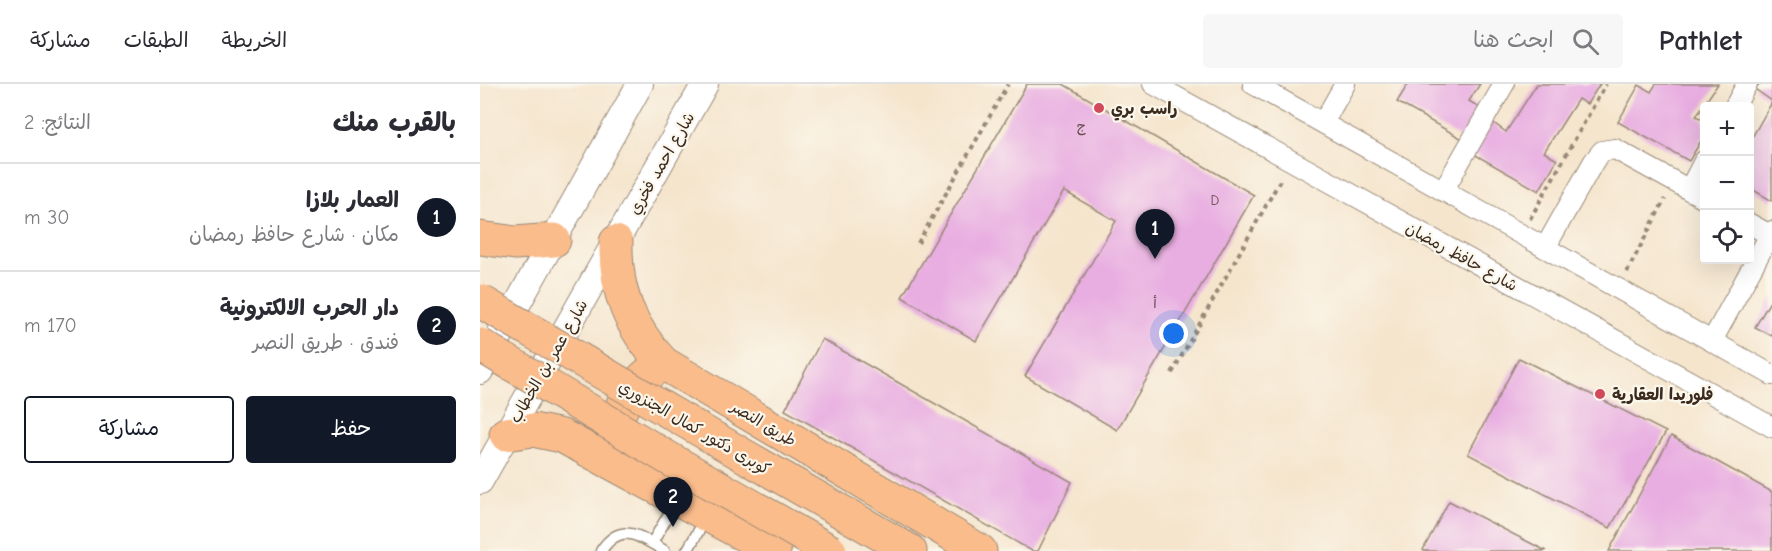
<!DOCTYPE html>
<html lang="ar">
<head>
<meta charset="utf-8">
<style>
  body { margin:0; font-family:"Comic Neue","Playpen Sans Arabic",sans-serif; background:#f7f7f7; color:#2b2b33; direction:rtl }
  .controls { position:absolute; right:18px; top:18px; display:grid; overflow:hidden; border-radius:6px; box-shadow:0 6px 24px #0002 }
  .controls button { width:54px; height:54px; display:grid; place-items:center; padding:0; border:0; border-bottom:2px solid #e1e1e2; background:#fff; color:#2b2b33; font:30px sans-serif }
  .you { position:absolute; left:694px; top:250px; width:21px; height:21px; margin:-15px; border:4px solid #fff; border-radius:50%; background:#1a73e8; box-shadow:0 0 0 9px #1a73e833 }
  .badge { display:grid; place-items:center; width:39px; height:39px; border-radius:50%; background:#111827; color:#fff; font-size:20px; font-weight:700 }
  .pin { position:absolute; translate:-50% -50px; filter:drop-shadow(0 2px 3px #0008) }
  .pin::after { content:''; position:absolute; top:32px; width:21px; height:18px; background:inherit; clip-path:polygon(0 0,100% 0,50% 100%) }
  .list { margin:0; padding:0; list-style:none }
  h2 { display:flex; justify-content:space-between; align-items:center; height:78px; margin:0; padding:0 24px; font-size:26px }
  h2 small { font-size:20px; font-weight:400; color:#7c7c81 }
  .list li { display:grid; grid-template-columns:39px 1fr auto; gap:18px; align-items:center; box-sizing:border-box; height:108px; padding:0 24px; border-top:2px solid #e1e1e2 }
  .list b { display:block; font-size:22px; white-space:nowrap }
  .list p { margin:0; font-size:20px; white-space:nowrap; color:#7c7c81 }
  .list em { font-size:20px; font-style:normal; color:#7c7c81 }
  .actions { display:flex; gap:12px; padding:18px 24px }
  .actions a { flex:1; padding:14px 0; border:2px solid #111827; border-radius:6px; text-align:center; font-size:21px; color:#111827 }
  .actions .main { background:#111827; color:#fff }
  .icon { flex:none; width:33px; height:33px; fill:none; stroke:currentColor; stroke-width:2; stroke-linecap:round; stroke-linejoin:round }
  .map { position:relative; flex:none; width:1292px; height:467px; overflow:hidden; direction:ltr }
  header { display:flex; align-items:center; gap:36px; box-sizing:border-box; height:84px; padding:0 30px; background:#fff; border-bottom:2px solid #e1e1e2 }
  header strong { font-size:28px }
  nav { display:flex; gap:33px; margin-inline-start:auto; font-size:21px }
  .search { width:420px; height:54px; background:#f7f7f7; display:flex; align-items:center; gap:15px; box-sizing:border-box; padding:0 21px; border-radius:6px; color:#7c7c81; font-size:22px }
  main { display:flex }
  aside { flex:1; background:#fff }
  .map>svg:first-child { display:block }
  .building { fill:#e8ade1 }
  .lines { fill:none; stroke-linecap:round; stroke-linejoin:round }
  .service-casing { stroke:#988876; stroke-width:13 }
  .minor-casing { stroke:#988876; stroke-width:22 }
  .tertiary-casing { stroke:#988876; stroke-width:28 }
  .trunk-casing { stroke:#988876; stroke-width:35 }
  .path { stroke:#988876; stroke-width:4; stroke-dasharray:4.5 4.5; stroke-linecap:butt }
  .service { stroke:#fff; stroke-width:10 }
  .minor { stroke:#fff; stroke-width:20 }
  .tertiary { stroke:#fff; stroke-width:26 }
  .trunk { stroke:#fabc8b; stroke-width:33 }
  .trunk-bridge-casing { stroke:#988876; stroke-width:35; stroke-linecap:butt }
  .trunk-bridge { stroke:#fabc8b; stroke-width:33 }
  .poi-dot { fill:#d1495b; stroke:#fbf7ec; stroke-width:2 }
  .labels { text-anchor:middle; stroke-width:4.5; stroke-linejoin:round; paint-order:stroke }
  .number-label { font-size:14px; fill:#664b4f }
  .poi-label { font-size:16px; font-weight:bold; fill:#3b2a1e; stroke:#fbf7ec; text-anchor:start }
  .street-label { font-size:16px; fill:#3b2a1e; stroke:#fbf7ec }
</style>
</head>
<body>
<header>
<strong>Pathlet</strong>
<div class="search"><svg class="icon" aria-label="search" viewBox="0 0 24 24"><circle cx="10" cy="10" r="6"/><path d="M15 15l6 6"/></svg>ابحث هنا</div>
<nav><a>الخريطة</a><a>الطبقات</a><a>مشاركة</a></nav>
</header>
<main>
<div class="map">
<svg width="1292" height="467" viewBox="0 0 1292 467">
  <rect width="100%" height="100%" fill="#fbf7ec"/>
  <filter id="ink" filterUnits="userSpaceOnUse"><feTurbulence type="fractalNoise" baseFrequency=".0167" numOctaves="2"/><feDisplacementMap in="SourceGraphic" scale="12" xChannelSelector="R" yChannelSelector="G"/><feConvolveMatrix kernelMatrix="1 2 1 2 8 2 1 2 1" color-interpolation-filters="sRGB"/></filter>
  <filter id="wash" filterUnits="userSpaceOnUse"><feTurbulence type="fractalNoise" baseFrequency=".008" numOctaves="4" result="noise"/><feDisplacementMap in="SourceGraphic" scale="24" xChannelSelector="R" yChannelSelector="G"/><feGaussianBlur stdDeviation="1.35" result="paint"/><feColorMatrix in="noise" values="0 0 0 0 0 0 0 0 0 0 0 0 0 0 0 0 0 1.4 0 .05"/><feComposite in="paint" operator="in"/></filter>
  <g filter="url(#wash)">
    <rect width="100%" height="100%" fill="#f5e5cd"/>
    <g id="blocks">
      <g class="building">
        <polygon points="547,0 583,0 774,111 637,346 545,292 636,137 584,107 496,257 422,213"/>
        <polygon points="928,0 1000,0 989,17 1002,25 984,56 917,18"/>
        <polygon points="1057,0 1120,0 1107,20 1098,15 1064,68 1077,76 1059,107 992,69 1012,38 1026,48"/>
        <polygon points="1176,0 1238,0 1216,32 1224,36 1224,52 1209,77 1138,38 1159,1 1171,8"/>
        <polygon points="1279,0 1292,0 1292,17 1275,5"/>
        <polygon points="1292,18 1292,117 1270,104 1270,57"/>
        <polygon points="1292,214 1292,252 1275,243"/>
        <polygon points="342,255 592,398 558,467 552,467 305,326"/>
        <polygon points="1039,274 1186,348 1130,444 988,370"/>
        <polygon points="1191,352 1292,408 1292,467 1129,467"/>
        <polygon points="969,417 1066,467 944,467 943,466"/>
      </g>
    </g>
  </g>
  <g filter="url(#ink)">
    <use href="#blocks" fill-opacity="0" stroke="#988876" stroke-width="1.5"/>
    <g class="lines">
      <defs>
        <g id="service">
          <polyline points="172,459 196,418"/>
          <path d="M 121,467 C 141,436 161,453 185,467"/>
          <polyline points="207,467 226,434"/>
        </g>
        <g id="minor">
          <polyline points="673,0 1292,343"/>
          <polyline points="773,0 1292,291"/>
          <polyline points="1255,22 1267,0"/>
          <polyline points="843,39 865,0"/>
          <polyline points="1209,106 1224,77"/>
          <polyline points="963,107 1024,0"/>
          <polyline points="1270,140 1290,151"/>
          <polyline points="1065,164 1114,77 1122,67 1135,65 1224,114"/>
          <polyline points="1232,257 1292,147"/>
        </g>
        <g id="tertiary">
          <polyline points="0,287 160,0"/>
          <polyline points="0,397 225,0"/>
        </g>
        <g id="trunk">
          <polyline points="0,154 35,159 74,156"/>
          <path d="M 136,158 C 135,207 149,242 183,279 L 500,467"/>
          <polyline points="26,350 53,346 82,352 294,467"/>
          <path d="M 134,369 C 131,329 150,300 183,279"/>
          <polyline points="275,378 430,467"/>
        </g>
      </defs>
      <use href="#service" class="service-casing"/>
      <use href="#minor" class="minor-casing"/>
      <use href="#tertiary" class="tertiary-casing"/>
      <use href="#trunk" class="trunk-casing"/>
      <g class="path">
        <polyline points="1050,135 1126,0"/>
        <polyline points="438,159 528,0"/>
        <polyline points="1147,188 1185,115"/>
        <polyline points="692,289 802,93"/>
      </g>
      <use href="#service" class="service"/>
      <use href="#minor" class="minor"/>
      <use href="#tertiary" class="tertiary"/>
      <use href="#trunk" class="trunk"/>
      <defs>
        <g id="trunk-bridge">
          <polyline points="0,217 275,378"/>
          <polyline points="0,261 188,374 350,467"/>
        </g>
      </defs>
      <use href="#trunk-bridge" class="trunk-bridge-casing"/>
      <use href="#trunk-bridge" class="trunk-bridge"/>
    </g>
  </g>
  <g class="poi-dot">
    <circle cx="619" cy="24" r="6"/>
    <circle cx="1120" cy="310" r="6"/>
  </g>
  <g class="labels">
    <g class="number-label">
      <text x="601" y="47">ج</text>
      <text x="735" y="121">D</text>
      <text x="675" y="224">أ</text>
    </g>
    <g class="poi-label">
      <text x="631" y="30">راسب بري</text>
      <text x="1132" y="316">فلوريدا العقارية</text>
    </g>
    <g class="street-label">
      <text transform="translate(181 79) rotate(-60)" y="6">شارع احمد فخري</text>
      <text transform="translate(982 172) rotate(29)" y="6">شارع حافظ رمضان</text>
      <text transform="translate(68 277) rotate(-60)" y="6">شارع عمر بن الخطاب</text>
      <text transform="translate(284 339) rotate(31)" y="6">طريق النصر</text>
      <text transform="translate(215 343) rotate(30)" y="6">كوبرى دكتور كمال الجنزوري</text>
    </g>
  </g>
</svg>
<div class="controls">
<button>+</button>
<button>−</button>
<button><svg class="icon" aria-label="locate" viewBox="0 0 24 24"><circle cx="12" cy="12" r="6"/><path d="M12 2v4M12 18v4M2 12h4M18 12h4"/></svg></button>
</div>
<div class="you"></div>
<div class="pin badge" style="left:675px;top:175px">1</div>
<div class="pin badge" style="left:193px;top:443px">2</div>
</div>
<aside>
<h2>بالقرب منك<small>النتائج: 2</small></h2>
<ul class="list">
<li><span class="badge">1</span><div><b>العمار بلازا</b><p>مكان · شارع حافظ رمضان</p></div><em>30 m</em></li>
<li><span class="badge">2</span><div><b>دار الحرب الالكترونية</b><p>فندق · طريق النصر</p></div><em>170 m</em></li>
</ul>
<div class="actions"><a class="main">حفظ</a><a>مشاركة</a></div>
</aside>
</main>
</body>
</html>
